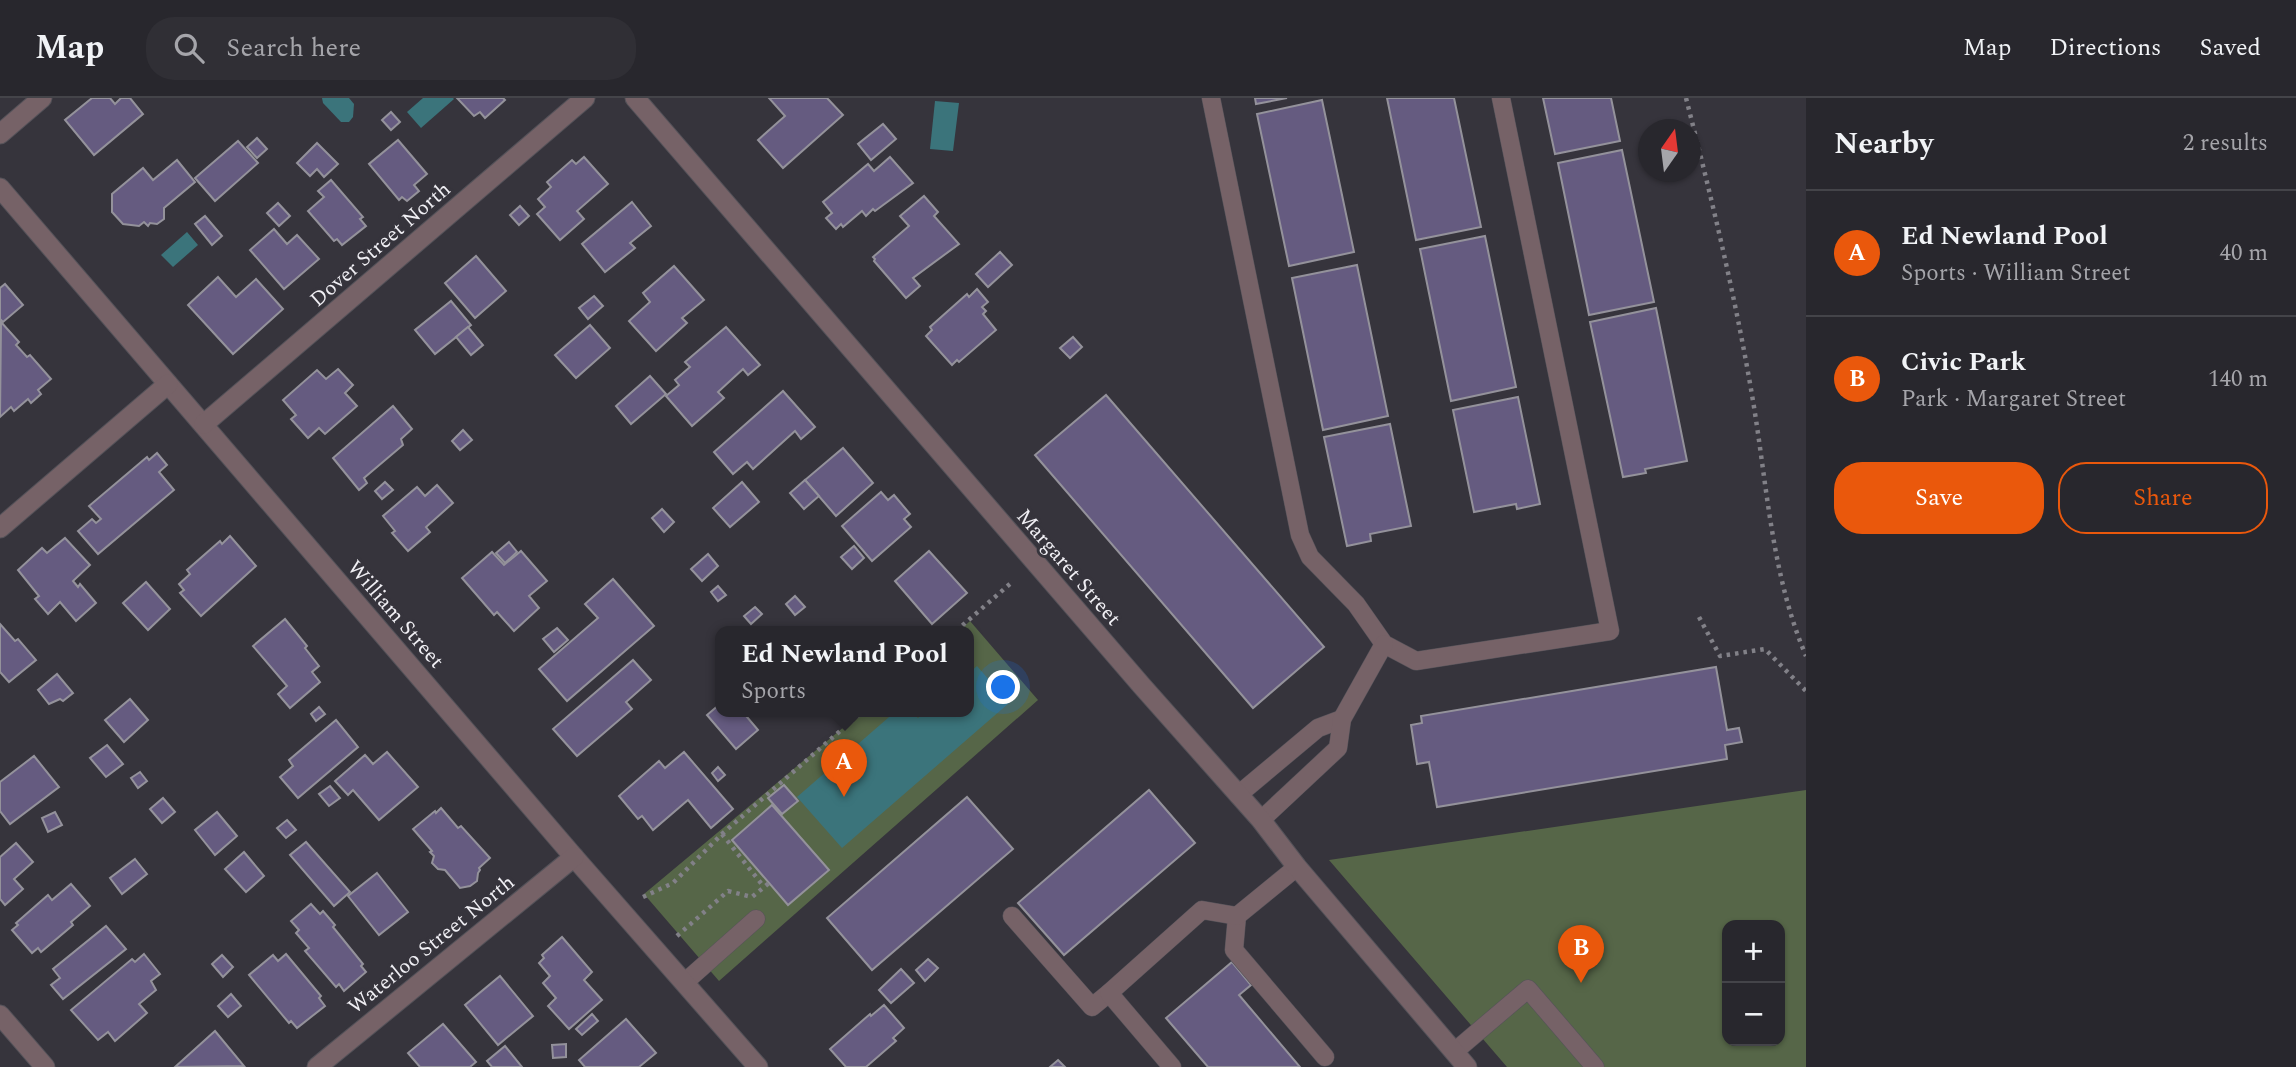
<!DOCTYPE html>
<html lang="en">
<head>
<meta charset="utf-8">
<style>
  body { margin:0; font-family:Spectral,serif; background:#302f35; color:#f1f3f6 }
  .controls { position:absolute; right:21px; bottom:21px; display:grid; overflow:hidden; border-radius:14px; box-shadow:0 2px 5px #0004 }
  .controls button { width:63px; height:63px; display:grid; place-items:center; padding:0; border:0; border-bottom:2px solid #444449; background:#28272d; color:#f1f3f6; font:35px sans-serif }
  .compass { position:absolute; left:1638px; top:21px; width:63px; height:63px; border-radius:50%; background:#28272d; box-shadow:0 2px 5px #0004; rotate:14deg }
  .you { position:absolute; left:1004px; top:590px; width:24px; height:24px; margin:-18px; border:5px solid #fff; border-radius:50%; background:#1a73e8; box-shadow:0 0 0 10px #1a73e833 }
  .badge { display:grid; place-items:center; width:46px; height:46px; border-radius:50%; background:#ea580c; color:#fff; font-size:23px; font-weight:700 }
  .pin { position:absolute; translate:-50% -58px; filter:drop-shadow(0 2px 4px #0008) }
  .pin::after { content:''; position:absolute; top:37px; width:24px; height:21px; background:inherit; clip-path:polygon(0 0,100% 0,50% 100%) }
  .popup { position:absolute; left:715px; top:528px; width:259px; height:91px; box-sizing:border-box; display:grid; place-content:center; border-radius:14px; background:#28272d; filter:drop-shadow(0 2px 5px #0005); font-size:23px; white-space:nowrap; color:#a5a5aa }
  .popup b { font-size:26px; color:#f1f3f6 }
  .popup::after { content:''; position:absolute; left:50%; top:100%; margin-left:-14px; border:14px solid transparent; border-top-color:#28272d }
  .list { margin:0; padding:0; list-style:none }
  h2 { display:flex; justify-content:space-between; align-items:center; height:91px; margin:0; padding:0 28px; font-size:30px }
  h2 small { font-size:23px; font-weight:400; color:#a5a5aa }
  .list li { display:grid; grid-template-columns:46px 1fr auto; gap:21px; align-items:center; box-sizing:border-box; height:126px; padding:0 28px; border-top:2px solid #444449 }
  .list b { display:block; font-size:26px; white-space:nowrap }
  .list p { margin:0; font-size:23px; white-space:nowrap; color:#a5a5aa }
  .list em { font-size:23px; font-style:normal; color:#a5a5aa }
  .actions { display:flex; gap:14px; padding:21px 28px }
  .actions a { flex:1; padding:16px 0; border:2px solid #ea580c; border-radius:28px; text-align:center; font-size:24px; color:#ea580c }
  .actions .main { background:#ea580c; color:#fff }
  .icon { flex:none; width:38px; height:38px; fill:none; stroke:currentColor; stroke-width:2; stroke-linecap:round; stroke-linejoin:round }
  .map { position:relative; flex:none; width:1806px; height:969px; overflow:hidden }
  header { display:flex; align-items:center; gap:42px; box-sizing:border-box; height:98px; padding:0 35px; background:#28272d; border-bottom:2px solid #444449 }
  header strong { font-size:33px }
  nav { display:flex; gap:38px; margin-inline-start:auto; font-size:24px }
  .search { width:490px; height:63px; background:#302f35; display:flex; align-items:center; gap:18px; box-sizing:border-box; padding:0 24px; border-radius:28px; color:#a5a5aa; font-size:26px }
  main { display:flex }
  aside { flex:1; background:#28272d }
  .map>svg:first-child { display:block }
  .green { fill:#566648; fill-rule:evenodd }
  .water { fill:#3b747b }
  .building { fill:#655b80; stroke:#94929b; stroke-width:2 }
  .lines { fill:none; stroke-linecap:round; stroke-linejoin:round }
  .service-casing { stroke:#545259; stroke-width:19 }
  .minor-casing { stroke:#545259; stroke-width:21 }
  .path { stroke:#828188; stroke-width:4.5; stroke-dasharray:3.5 5; stroke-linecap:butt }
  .service { stroke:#766267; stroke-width:18 }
  .minor { stroke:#766267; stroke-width:19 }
  .labels { text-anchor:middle; stroke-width:6; stroke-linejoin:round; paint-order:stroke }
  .street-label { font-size:21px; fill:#f0eff4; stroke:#36343c }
</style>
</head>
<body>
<header>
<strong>Map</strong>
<div class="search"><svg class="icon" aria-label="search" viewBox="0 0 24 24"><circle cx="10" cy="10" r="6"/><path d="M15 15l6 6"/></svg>Search here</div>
<nav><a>Map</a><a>Directions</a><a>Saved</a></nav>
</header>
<main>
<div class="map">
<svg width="1806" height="969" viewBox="0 0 1806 969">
  <rect width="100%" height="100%" fill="#36343c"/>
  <g class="green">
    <polygon points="970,523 1038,602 719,883 644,796 863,613 968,613 968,533 959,533"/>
    <path d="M 1806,692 L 1806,969 L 1507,969 L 1329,762 ZM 1727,827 L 1780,827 L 1780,943 L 1727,943 Z"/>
  </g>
  <g class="water">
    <polygon points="322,0 349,0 354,6 353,19 349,24 341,24 323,5"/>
    <polygon points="423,0 453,0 454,1 421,30 407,14"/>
    <polygon points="935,3 959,5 953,53 930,51"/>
    <polygon points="187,134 198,147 173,169 161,157"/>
    <polygon points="977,568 1009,605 842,750 797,699 896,613 911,613 918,620 925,613 968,613 968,576"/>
  </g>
  <g class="building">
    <polygon points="92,0 110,0 115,6 121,0 130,0 143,16 94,57 65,22"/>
    <polygon points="457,0 503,0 505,2 485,20 480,14 474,18"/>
    <polygon points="769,0 827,0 843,17 783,70 758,42 785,18"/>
    <polygon points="1255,0 1287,0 1256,6"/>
    <polygon points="1387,0 1454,0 1481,129 1416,142"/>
    <polygon points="1543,0 1611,0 1620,43 1555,56"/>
    <polygon points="1322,2 1354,154 1289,168 1257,16"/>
    <polygon points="391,14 400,24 391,32 382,22"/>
    <polygon points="883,26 896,41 871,62 858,46"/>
    <polygon points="257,40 267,51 257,60 247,49"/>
    <polygon points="398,42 427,76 414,87 419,93 407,103 402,99 399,102 369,66"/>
    <polygon points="238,43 258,65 215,103 195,80"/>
    <polygon points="317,45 338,66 324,79 317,71 310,78 297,65"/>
    <polygon points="1622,52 1654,204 1589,217 1558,65"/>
    <polygon points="584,59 608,86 577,113 584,121 560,142 537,116 545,109 538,101 551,89 547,84 572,62 576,66"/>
    <polygon points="890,59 913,85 875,113 873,111 866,118 862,113 843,129 841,126 836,131 826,120 832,115 823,104 868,66 874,73"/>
    <polygon points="177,62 195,84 164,110 164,121 157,126 150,125 148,128 144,124 139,128 123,126 112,114 112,96 143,70 153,82"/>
    <polygon points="331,82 363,119 360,121 366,128 342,147 337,141 334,143 308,113 324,99 318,93"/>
    <polygon points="924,98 938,114 934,118 959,146 913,180 920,188 906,200 874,163 875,161 873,159 909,128 900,118"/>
    <polygon points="632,104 651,128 630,145 635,150 605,174 582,146"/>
    <polygon points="278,105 290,118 279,128 267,115"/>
    <polygon points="520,108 529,118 519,127 510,117"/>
    <polygon points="205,118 222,138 212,147 195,126"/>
    <polygon points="274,131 287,146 297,137 319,161 284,191 250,152"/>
    <polygon points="1485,138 1516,289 1451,303 1420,151"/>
    <polygon points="1000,154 1012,167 988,189 976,176"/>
    <polygon points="476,158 506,193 475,220 445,185"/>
    <polygon points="1357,167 1388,318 1323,332 1292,180"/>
    <polygon points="674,168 704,202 682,220 687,225 656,253 629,223 650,204 643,195"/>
    <polygon points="218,179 236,199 256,181 283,211 233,256 188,207"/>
    <polygon points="5,186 23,207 3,224 0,221 0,190"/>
    <polygon points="977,191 988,204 982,209 986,213 983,216 996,232 959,264 957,262 952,267 926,238 932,232 930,229 967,196 969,199"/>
    <polygon points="594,198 603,208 588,221 579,210"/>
    <polygon points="451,203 471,227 435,256 415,232"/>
    <polygon points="1656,210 1687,363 1645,371 1646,375 1623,379 1590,224"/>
    <polygon points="1,224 19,244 16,247 27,259 30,257 51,281 38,292 41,296 31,305 28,301 14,313 11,309 0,319"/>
    <polygon points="590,227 610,250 576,280 555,257"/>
    <polygon points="468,229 483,247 471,257 456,239"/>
    <polygon points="726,229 760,267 748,277 743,271 718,294 724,300 692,328 666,298 679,287 675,282 690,269 685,264"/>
    <polygon points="1073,239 1082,249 1070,260 1060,250"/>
    <polygon points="338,271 353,287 345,295 357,308 325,336 319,330 308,340 291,321 296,317 283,302 317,272 326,281"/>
    <polygon points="650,278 666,296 631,326 616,308"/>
    <polygon points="783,293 815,329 801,341 795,333 753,371 747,364 733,376 714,354"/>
    <polygon points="1106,297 1324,549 1253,610 1035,357"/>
    <polygon points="1518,299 1540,406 1517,411 1516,406 1474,414 1453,312"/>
    <polygon points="393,308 412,331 401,341 403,347 364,380 367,385 359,392 333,360"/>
    <polygon points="1390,326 1411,428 1370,436 1371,443 1347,448 1324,339"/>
    <polygon points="463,332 472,342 460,352 452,343"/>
    <polygon points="843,350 873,385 836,418 805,382"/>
    <polygon points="157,355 167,367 159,374 174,392 98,456 78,433 92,421 96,425 101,421 89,408 147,359 149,362"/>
    <polygon points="805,382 819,398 804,411 790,395"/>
    <polygon points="385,384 393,392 382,401 375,393"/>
    <polygon points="742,384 759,404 730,429 713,410"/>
    <polygon points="437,387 453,405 426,429 430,434 408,453 392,435 395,433 383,418 417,389 425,398"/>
    <polygon points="881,394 888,402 894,397 910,416 904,421 911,429 872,463 842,428"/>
    <polygon points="662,411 674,424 664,434 652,420"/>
    <polygon points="230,438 256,468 201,518 180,495 184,492 179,486 190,476 187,472 220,443 222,446"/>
    <polygon points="65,440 90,467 73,483 78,489 80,486 96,505 76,523 60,504 48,516 35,501 39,498 18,472 42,450 47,455"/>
    <polygon points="509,444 517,454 505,465 496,455"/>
    <polygon points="854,448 864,460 852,471 841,459"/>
    <polygon points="521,453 547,483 529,498 539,510 514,533 497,514 494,517 462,480 492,454 504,467"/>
    <polygon points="929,453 967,495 932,526 895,483"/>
    <polygon points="708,456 718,468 702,483 691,471"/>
    <polygon points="613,481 654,528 567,603 539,571 598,520 585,506"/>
    <polygon points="146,484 170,511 148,532 123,505"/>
    <polygon points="718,488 726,497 718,503 711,494"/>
    <polygon points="795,498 805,509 795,517 786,506"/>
    <polygon points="755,509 762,516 751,526 744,518"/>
    <polygon points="285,521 307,548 305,550 319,568 312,574 320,584 290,610 278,596 287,588 253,548"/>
    <polygon points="0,526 15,543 18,541 36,562 9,584 0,574"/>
    <polygon points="557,530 568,542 554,554 543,541"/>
    <polygon points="633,562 651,582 626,604 632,611 577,658 553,631"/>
    <polygon points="1716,569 1727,632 1739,630 1742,644 1725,647 1727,661 1437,709 1429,664 1417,666 1411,627 1422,625 1421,618"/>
    <polygon points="57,576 73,595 63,603 60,601 49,606 38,592"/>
    <polygon points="130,601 148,622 124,644 105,622"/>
    <polygon points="720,606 720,613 742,613 758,632 736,651 707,617"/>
    <polygon points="319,609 325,616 316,623 311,616"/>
    <polygon points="336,622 358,649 298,700 280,679 293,668 289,662"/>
    <polygon points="107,647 123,666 106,679 90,660"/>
    <polygon points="387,654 418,689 379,722 353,692 348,697 335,683 365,657 373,666"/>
    <polygon points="684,654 733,711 711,730 688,702 653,732 642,718 638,721 619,698 659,663 665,670"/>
    <polygon points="34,658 59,689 10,726 0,713 0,684"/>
    <polygon points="718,669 725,677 718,683 712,675"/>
    <polygon points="140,674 147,683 138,690 131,680"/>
    <polygon points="784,687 798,703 782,716 768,700"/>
    <polygon points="330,688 340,700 329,708 319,696"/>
    <polygon points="1149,692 1195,745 1064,857 1018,805"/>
    <polygon points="967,699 1013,751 872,872 827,820"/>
    <polygon points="163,700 175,714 162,725 150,711"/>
    <polygon points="772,707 829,772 788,807 732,742"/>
    <polygon points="441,710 458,730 461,728 490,760 479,770 480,772 478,775 477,783 470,788 460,790 445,772 438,771 432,765 434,758 430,754 432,753 413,731 435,713 436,715"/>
    <polygon points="55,714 62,727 48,734 42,720"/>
    <polygon points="217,714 237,738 215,757 195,732"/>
    <polygon points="287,722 296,732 286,740 277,730"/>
    <polygon points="306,744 350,794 334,808 290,757"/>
    <polygon points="16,745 33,764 14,781 23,791 5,807 0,801 0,759"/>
    <polygon points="244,754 264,778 246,794 225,771"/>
    <polygon points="135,761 147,776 122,796 110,780"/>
    <polygon points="377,775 408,814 379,837 348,798"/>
    <polygon points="71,786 90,808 71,824 73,827 41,854 38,850 32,855 12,832 18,827 16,825 48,797 52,802"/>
    <polygon points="311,806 320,816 323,813 335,827 333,829 363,866 361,868 366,874 344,893 339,886 336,889 305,853 309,850 296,835 299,832 291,823"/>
    <polygon points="106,828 126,851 63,901 51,887 60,880 53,871"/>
    <polygon points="562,839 592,874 584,882 602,902 569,931 548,908 556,900 543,885 550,878 539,865 544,860 542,857"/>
    <polygon points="144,856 160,876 151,883 156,892 139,906 147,915 115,943 108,934 98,942 71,912 132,861 135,864"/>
    <polygon points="286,856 321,898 319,900 325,908 297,930 291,923 289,925 249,877 273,857 278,863"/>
    <polygon points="222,857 233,869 223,879 212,866"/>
    <polygon points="928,861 938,870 925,883 916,872"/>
    <polygon points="1232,864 1251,887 1239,897 1300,969 1208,969 1166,920"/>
    <polygon points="901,871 914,885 891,905 879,892"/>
    <polygon points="500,878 533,918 498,947 465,907"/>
    <polygon points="231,896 241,908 228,919 218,908"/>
    <polygon points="884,907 904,930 893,940 896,943 866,969 846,969 830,951 870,916 871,918"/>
    <polygon points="592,916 598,923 582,937 576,931"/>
    <polygon points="626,921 656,955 639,969 585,969 579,962"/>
    <polygon points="443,926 476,964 470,969 420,969 408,955"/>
    <polygon points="215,933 244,968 175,969"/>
    <polygon points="566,946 566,959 553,960 552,947"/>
    <polygon points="505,948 522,969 492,969 487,963"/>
    <polygon points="1058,962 1065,969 1050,969"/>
  </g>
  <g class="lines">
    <defs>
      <g id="service">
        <polyline points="1211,0 1300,437 1310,459 1356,506 1384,546 1416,563 1610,533 1501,0"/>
        <polyline points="1238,697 1318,630 1342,621"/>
        <polyline points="1261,722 1338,650 1342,621 1384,546"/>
        <polyline points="1012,818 1092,909 1109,895"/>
        <polyline points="1237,818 1234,852 1325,959"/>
        <polyline points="685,884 756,821"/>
        <polyline points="1454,954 1528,891 1595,969"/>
        <polyline points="1172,969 1109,895 1202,812 1237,818 1297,769"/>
      </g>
      <g id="minor">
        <polyline points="635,0 1142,588 1261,722 1297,769 1467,969"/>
        <polyline points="0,36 42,0"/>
        <polyline points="0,90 574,759 758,969"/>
        <polyline points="204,326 585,0"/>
        <polyline points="0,430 168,286"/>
        <polyline points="0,917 45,969"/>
        <polyline points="317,969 574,759"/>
      </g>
    </defs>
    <use href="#service" class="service-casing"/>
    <use href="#minor" class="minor-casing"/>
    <g class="path">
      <path d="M 1686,0 C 1711,98 1735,197 1752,297 C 1767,384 1771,476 1806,558"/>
      <polyline points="1699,519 1720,558 1765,551 1806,593"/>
      <polyline points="956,533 1011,485"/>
      <polyline points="722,736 764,789"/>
      <polyline points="643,799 673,785 722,736 863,613"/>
      <polyline points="677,838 728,793 752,799 769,785"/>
    </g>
    <use href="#service" class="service"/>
    <use href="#minor" class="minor"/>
  </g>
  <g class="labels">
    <g class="street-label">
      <text transform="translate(380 146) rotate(-41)" y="7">Dover Street North</text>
      <text transform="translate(1069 469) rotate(49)" y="7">Margaret Street</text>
      <text transform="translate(396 516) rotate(49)" y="7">William Street</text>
      <text transform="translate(431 846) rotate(-39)" y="7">Waterloo Street North</text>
    </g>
  </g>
</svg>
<div class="controls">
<button>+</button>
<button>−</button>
</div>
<svg class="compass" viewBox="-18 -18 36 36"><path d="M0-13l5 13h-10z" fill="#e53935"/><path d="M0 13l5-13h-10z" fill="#a5a5aa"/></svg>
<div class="you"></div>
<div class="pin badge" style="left:844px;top:699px">A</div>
<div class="popup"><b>Ed Newland Pool</b>Sports</div>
<div class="pin badge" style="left:1581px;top:885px">B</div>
</div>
<aside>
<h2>Nearby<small>2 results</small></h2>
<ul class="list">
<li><span class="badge">A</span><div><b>Ed Newland Pool</b><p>Sports · William Street</p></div><em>40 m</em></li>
<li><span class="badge">B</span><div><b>Civic Park</b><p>Park · Margaret Street</p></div><em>140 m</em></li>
</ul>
<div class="actions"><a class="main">Save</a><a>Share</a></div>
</aside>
</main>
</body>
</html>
